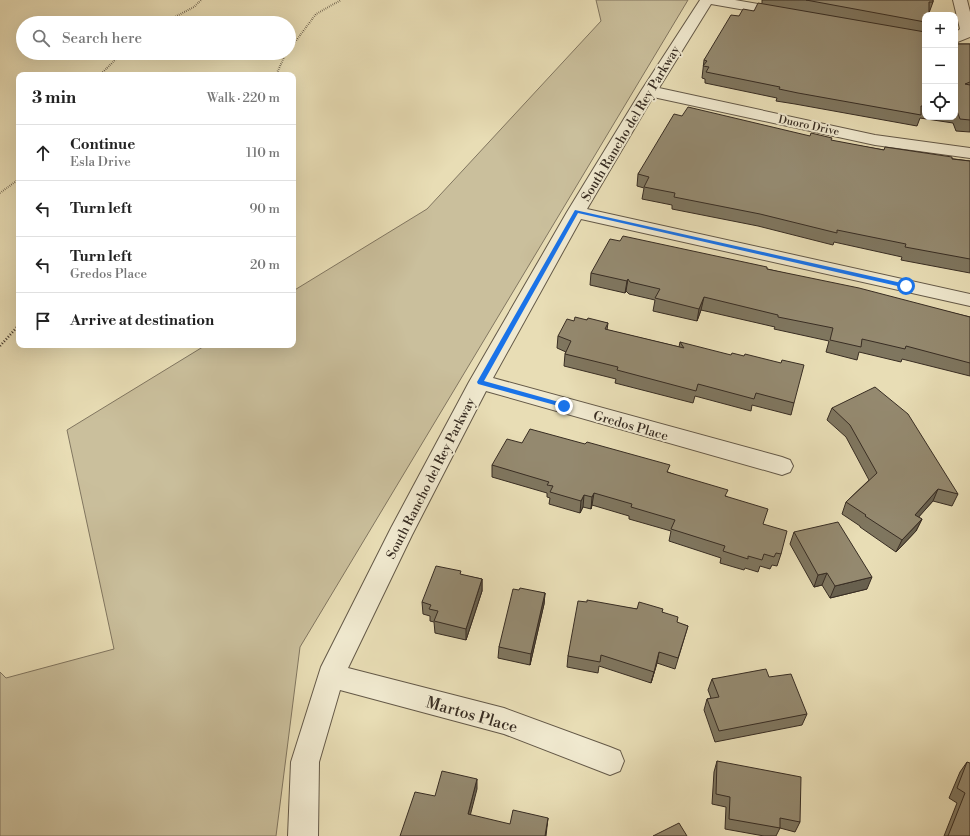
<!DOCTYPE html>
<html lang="en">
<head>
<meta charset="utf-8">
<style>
  body { margin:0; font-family:"Libre Bodoni",serif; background:#f2f2f2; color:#222 }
  .controls { position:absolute; right:12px; top:12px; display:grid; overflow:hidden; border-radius:8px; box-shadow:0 4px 16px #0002 }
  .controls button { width:36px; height:36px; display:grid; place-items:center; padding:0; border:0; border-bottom:1px solid #e0e0e0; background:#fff; color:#222; font:20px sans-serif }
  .stop { position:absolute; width:12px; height:12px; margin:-9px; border:3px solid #1a73e8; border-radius:50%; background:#fff }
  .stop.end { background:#1a73e8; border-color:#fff; box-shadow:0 1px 4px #0008 }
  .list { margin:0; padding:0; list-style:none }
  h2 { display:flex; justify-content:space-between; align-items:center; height:52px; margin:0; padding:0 16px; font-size:17px }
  h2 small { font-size:13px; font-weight:400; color:#767676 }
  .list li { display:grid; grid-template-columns:26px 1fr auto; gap:12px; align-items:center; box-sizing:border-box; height:56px; padding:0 16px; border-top:1px solid #e0e0e0 }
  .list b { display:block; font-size:15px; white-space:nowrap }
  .list p { margin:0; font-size:13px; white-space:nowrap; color:#767676 }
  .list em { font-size:13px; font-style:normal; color:#767676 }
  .icon { flex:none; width:22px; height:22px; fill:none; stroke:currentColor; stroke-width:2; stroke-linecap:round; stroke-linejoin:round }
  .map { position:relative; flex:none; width:970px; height:836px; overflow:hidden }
  .search { position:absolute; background:#fff; box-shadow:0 4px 16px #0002; left:16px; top:16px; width:280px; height:44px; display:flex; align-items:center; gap:10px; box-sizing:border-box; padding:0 14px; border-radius:22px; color:#767676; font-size:15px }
  .panel { position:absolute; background:#fff; box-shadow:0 4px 16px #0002; left:16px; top:72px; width:280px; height:276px; border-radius:8px }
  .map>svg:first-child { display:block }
  .green { fill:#cabf9c; stroke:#817660 }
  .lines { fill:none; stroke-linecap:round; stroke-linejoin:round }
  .minor-casing { stroke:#645948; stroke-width:2 }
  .path-far1 { stroke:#382d23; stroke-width:2; stroke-dasharray:0.5 1.5; stroke-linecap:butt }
  .path { stroke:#382d23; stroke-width:2.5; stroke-dasharray:1 2; stroke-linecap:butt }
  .minor { fill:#f0e9cf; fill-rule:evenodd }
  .wall { fill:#7f765f; stroke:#382d23 }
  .shaded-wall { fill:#68604e; stroke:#382d23 }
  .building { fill:#94896f; stroke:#382d23 }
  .route { fill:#1a73e8 }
  .labels { text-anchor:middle; stroke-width:4; stroke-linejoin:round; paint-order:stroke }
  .far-street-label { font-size:11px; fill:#382d23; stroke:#f0e9cf }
  .street-label { font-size:13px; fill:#382d23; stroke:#f0e9cf }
  .near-street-label { font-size:16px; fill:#382d23; stroke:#f0e9cf }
</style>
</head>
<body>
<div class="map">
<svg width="970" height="836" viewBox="0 0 970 836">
  <rect width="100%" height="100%" fill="#e8ddb5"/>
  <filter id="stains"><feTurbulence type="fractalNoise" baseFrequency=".005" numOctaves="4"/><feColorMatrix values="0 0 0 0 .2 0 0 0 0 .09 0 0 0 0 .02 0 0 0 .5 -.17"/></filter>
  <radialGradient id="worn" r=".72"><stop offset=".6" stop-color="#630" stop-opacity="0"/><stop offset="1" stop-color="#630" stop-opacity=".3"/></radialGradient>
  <polygon class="green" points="596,0 688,0 300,647 276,836 0,836 0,672 6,678 114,649 67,430 206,345 293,345 293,291 427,209 601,21"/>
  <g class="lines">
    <defs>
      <g id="minor">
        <polygon points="700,0 735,0 786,9 791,10 793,13 791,16 786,17 711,4 659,88 875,135 970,148 970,158 875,145 653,97 587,209 970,294 970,306 581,219 493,378 782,457 790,460 793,466 790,472 782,475 486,391 412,535 348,668 504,708 610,747 620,751 624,761 620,771 610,775 504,734 340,690 319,762 318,836 288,836 291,762 321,667 391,528 469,382 567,212 641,91"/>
        <polygon points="953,0 967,0 970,12 970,37 955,43 955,33 960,29"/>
      </g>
    </defs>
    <use href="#minor" class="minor-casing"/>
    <g class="path-far1">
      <polyline points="163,23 194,7 201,0"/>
      <polyline points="289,50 316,14 341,0"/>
      <polyline points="100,75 122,53"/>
      <polyline points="276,75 286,53"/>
      <polyline points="0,193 19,179"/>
    </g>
    <polyline class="path" points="0,346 19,325"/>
    <use href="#minor" class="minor"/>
  </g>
  <g class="wall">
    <polygon points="762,0 933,0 933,2 929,13 925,15 925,117 955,117 955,44 970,44 970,132 956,131 953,123 920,118 917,126 795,104 776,101 777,98 705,83 705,79 702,78 704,60 739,16 754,11 762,3"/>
    <polygon points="682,116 884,150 970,161 970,273 901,260 902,257 834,242 833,245 758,226 672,209 672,205 642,199 644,188 637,186 638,174"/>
    <polygon points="620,241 767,269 970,317 970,376 902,359 901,362 859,352 857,360 826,352 829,341 774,329 775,327 701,310 697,321 653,311 655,300 629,294 626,291 625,293 590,285 591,273"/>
    <polygon points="587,320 608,323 607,330 679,347 680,342 794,403 791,415 752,405 751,411 695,396 693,403 615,383 616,379 564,366 565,354 566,352 557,348 558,336 574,321"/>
    <polygon points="832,408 958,494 952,506 933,501 918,517 922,519 916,531 896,552 860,527 860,526 842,514 846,502 869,480 846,437 827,420"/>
    <polygon points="522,443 668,472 726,496 763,524 781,554 777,566 772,565 770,569 760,566 758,572 745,568 744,570 720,563 721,558 669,541 671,531 629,519 629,516 592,505 591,509 583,507 580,513 549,504 550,498 547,497 547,493 492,477 492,465"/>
    <polygon points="794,532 867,589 830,598 822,585 814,587 790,544"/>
    <polygon points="461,575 482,579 482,591 466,640 435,633 434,622 430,621 430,616 423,614 422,602"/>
    <polygon points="519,590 545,593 544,604 530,665 498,658 499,647"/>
    <polygon points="587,602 637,609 662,612 677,623 688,626 675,669 657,663 651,683 599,666 598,673 567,667 568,656"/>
    <polygon points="769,677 807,714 802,725 715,742 704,710 707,699 711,698 708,690 712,679"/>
    <polygon points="717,761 800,822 795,832 780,828 776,836 764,836 725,829 726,807 712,804 714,772"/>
    <polygon points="967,762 970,836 944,836 957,803 949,798 960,772"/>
  </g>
  <g class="shaded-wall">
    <polygon points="628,279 626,291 625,293 627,281"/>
    <polygon points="704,297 701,310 697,321 699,309"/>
    <polygon points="938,489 933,501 910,527 915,515"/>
    <polygon points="594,493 592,505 591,509 592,497"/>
    <polygon points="584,495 583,507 580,513 581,501"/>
    <polygon points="922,519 916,531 896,552 902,540"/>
    <polygon points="827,573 822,585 814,587 818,575"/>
    <polygon points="872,577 867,589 830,598 835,586"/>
    <polygon points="482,579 482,591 466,640 466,629"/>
    <polygon points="545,593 544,604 530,665 531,654"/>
    <polygon points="659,652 657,663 651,683 654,672"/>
    <polygon points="477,779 477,789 468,824 468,814"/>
    <polygon points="548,818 546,836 545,836"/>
  </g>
  <g class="building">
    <polygon points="806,0 933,0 933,2 929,2 929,15 925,15 925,22"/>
    <polygon points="758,3 925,32 925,106 921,106 921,115 798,93 779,89 780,87 706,72 709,67 703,66 707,61 704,60 731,15 739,16 743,9 754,11"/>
    <polygon points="955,44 970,44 970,82 965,84 970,85 970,120 960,119 957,111 955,111"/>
    <polygon points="688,107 810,136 811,133 832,138 831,140 884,150 885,147 952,157 952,159 970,161 970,259 905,247 906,244 837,230 837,233 760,214 674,197 675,193 644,187 649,177 638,174 674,114 682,116"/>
    <polygon points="623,236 767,267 767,269 859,288 970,317 970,363 906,346 905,349 862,339 861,347 830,340 833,328 778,317 778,315 704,297 699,309 655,298 660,289 630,282 628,279 627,281 591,273 610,239 620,241"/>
    <polygon points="575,317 587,320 588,318 608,323 605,329 684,348 680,342 731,355 732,353 744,356 745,354 781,363 782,360 804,365 794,403 756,393 754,399 698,384 696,391 617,370 618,367 565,354 571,341 558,336 567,319 574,321"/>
    <polygon points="875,387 908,414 958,494 938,489 915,515 922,519 902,540 865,516 866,515 846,502 877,473 850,425 832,408"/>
    <polygon points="530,429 585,444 587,442 670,465 667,472 728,490 725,496 768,509 763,524 787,531 781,554 776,553 774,557 764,554 762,560 748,556 748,559 723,551 725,546 671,529 675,520 631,507 632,504 594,493 592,497 584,495 581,501 550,492 553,486 547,485 549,482 492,465 507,439 522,443"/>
    <polygon points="838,522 872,577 835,586 827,573 818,575 794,532"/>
    <polygon points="436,566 461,571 460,574 482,579 466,629 434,621 438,611 429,609 431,605 422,602"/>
    <polygon points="520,588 545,593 531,654 499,647 513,589 519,590"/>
    <polygon points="587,600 637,609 639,602 663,609 662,612 678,617 677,622 688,626 678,658 659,652 654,672 601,655 600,662 568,656 578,601 587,602"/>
    <polygon points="766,669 769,677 791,674 807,714 719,731 707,699 719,697 712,679"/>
    <polygon points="717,761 801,777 800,822 780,818 780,828 729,819 730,797 716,794"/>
    <polygon points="967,762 970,763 970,836 948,836 965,793 957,788"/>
    <polygon points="442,771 477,779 468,814 510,824 513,810 548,818 545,836 400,836 415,792 435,796"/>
    <polygon points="679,823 687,836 653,836"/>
  </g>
  <polygon class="route" points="575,210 906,284 909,286 906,288 578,213 484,381 566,404 566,408 478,384 477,382"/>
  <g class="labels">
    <g class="far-street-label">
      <text transform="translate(809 125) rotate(12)" y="4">Duoro Drive</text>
    </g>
    <g class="street-label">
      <text transform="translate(630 123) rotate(-59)" y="5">South Rancho del Rey Parkway</text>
      <text transform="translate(631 425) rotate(16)" y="5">Gredos Place</text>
      <text transform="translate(430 478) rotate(-63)" y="5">South Rancho del Rey Parkway</text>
    </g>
    <g class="near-street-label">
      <text transform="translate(472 714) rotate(16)" y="6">Martos Place</text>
    </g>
  </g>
  <rect width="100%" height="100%" filter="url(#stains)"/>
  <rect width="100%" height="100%" fill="url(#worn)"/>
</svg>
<div class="controls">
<button>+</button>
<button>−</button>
<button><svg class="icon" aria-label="locate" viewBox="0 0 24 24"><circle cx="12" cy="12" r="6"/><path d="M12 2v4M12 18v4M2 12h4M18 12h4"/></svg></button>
</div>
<div class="stop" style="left:906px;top:286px"></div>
<div class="stop end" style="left:564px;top:406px"></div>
<div class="search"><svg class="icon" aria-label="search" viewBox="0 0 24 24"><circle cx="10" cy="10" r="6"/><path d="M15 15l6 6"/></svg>Search here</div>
<section class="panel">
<h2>3 min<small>Walk · 220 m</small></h2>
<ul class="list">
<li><svg class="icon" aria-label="ahead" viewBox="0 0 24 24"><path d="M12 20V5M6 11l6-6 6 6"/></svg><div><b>Continue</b><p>Esla Drive</p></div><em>110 m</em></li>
<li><svg class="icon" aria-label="left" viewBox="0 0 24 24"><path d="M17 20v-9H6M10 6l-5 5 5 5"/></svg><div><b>Turn left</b></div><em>90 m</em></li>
<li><svg class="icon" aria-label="left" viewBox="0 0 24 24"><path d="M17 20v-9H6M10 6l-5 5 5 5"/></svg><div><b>Turn left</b><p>Gredos Place</p></div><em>20 m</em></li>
<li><svg class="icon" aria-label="arrive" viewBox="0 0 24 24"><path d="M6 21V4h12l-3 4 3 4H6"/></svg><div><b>Arrive at destination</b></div></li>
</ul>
</section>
</div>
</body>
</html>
